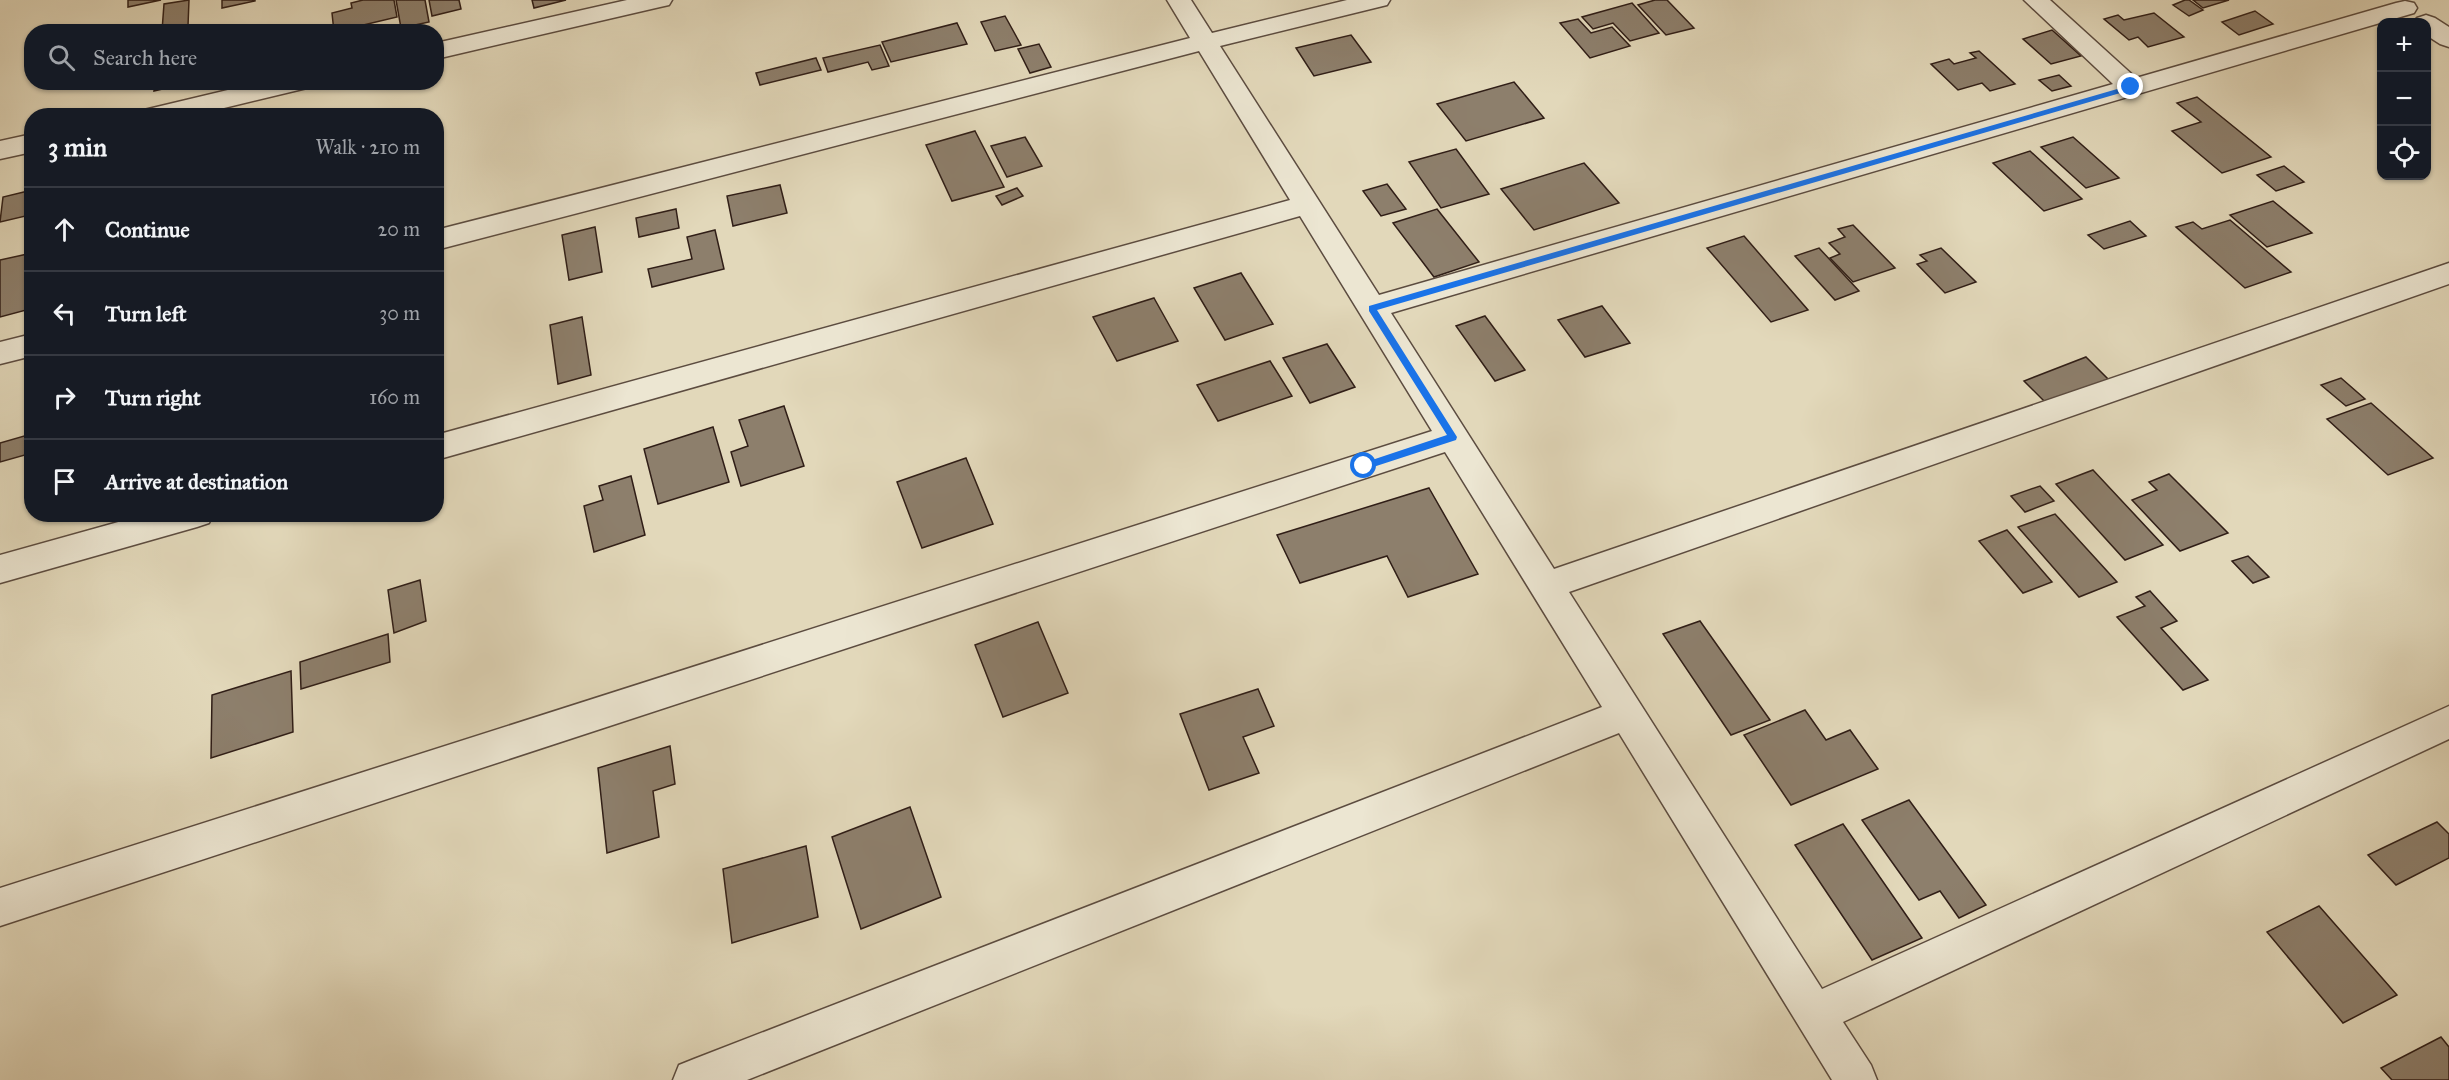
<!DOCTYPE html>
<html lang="en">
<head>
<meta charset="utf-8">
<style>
  body { margin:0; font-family:"IM FELL Great Primer",serif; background:#20242c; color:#f1f3f6 }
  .controls { position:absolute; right:18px; top:18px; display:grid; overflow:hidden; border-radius:12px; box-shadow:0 2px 4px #0004 }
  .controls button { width:54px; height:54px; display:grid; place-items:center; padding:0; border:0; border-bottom:2px solid #363941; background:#171b24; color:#f1f3f6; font:30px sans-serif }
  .stop { position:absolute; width:18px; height:18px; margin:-14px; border:4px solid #1a73e8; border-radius:50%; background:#fff }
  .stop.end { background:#1a73e8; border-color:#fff; box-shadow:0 2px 6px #0008 }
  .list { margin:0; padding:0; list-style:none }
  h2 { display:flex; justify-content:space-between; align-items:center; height:78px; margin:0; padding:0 24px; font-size:26px }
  h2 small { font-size:20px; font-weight:400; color:#9ea1a6 }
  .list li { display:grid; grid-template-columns:39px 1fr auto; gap:18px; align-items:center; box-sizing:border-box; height:84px; padding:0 24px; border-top:2px solid #363941 }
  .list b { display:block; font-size:22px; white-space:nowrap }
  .list em { font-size:20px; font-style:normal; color:#9ea1a6 }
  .icon { flex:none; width:33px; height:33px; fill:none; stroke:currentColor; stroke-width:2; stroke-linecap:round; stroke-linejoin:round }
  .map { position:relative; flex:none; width:2449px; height:1080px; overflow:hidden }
  .search { position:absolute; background:#171b24; box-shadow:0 2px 4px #0004; left:24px; top:24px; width:420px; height:66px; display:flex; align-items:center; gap:15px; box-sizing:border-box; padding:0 21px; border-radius:24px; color:#9ea1a6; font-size:22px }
  .panel { position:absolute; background:#171b24; box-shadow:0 2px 4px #0004; left:24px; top:108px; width:420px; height:414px; border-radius:24px }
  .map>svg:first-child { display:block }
  .building { fill:#8d7f6c; stroke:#301e17; stroke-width:1.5 }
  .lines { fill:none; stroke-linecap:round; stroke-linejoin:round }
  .street-casing { stroke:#5c4c40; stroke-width:3 }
  .street { fill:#ece6d2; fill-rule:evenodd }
  .route { fill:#1a73e8 }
</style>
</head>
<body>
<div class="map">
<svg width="2449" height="1080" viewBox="0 0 2449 1080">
  <rect width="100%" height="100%" fill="#e2d8ba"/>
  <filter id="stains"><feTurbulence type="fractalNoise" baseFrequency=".00333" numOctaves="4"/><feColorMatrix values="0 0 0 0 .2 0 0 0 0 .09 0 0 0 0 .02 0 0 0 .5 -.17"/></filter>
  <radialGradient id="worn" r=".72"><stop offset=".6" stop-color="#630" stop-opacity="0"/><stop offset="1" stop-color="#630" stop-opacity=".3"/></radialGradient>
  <g class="building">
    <polygon points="128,0 161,0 128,7"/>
    <polygon points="189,0 188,26 162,31 164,4"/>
    <polygon points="222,0 255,0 255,1 222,8"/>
    <polygon points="363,0 394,0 397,17 334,32 332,13 352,8 351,3"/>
    <polygon points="396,0 425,0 429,22 401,28"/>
    <polygon points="429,0 459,0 461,9 432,16"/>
    <polygon points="532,0 566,0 534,8"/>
    <polygon points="1655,0 1667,0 1694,28 1666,35 1638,5"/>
    <polygon points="2185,0 2189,0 2203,10 2189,16 2173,5"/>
    <polygon points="2193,0 2229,0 2203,8"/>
    <polygon points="1632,3 1659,33 1630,41 1613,23 1593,29 1582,17"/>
    <polygon points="2255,11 2273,24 2239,35 2222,22"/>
    <polygon points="2154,13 2184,37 2148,47 2138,37 2129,40 2104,19 2118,15 2124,20"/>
    <polygon points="1005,16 1021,45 995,51 981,22"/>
    <polygon points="1578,19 1591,33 1612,27 1630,46 1590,58 1560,23"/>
    <polygon points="957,23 967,44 891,62 882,42"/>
    <polygon points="2052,30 2081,56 2051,64 2023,39"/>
    <polygon points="1351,35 1371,62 1314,76 1296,48"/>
    <polygon points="1039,44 1051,67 1030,73 1018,49"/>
    <polygon points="880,45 889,66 872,70 868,62 828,72 823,58"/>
    <polygon points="1979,51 2015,84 1990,91 1982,83 1958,90 1931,64 1949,59 1954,64 1976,58 1970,53"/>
    <polygon points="816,58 821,70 760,85 756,73"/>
    <polygon points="2059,75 2071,86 2052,91 2039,80"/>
    <polygon points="155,82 180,82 180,85 154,91"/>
    <polygon points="1514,82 1544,118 1466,141 1437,104"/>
    <polygon points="2197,97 2271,157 2222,173 2172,131 2201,122 2177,103"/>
    <polygon points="975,131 1004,187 952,201 926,145"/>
    <polygon points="1025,137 1042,166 1007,177 991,146"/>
    <polygon points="2073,137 2119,178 2086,188 2041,147"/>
    <polygon points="1456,149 1489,194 1441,208 1409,162"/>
    <polygon points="2030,151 2082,199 2044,211 1993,163"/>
    <polygon points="1584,163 1619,203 1534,230 1501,189"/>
    <polygon points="2284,166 2304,182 2276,191 2257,175"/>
    <polygon points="1387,184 1406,209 1381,216 1363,191"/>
    <polygon points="780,185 787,213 733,226 727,196"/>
    <polygon points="1017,188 1023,196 1002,205 996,196"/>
    <polygon points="32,190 30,215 0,222 3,197"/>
    <polygon points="2273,201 2312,233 2267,247 2230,215"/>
    <polygon points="676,209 679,228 639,237 636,218"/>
    <polygon points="1437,209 1479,262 1434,277 1393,223"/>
    <polygon points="2230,220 2291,272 2245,288 2176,227 2193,222 2202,229"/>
    <polygon points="2130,221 2146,236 2104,249 2088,235"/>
    <polygon points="1853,225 1895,268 1853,282 1830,258 1840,254 1829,243 1845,237 1838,229"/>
    <polygon points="595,227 602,272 569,280 562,235"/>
    <polygon points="715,230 724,269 652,287 648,269 692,259 687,237"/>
    <polygon points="1744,236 1808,310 1771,322 1707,248"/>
    <polygon points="1819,248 1859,291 1835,300 1795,256"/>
    <polygon points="1941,248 1976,282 1945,293 1917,264 1927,261 1920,255"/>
    <polygon points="32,253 30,309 0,317 0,260"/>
    <polygon points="1241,273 1273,324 1225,340 1194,288"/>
    <polygon points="1154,298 1178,341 1117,361 1093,317"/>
    <polygon points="1602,306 1630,343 1585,357 1558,320"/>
    <polygon points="1485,316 1525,370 1495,381 1456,326"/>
    <polygon points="582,317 591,375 558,384 550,325"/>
    <polygon points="1327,344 1355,387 1310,403 1283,358"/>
    <polygon points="2086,357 2112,383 2049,406 2024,381"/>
    <polygon points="1270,361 1292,396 1218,421 1197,385"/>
    <polygon points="2341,378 2365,399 2346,406 2321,385"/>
    <polygon points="2371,403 2433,458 2388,475 2327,419"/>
    <polygon points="784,406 804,466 741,486 731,452 748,446 739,420"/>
    <polygon points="32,418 32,453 0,462 0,443 28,435"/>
    <polygon points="713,427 729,482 658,504 644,449"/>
    <polygon points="966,458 993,524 922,548 897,482"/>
    <polygon points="2093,470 2163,545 2125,560 2056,484"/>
    <polygon points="2169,474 2228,533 2180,551 2132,500 2157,490 2149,482"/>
    <polygon points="631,476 645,535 594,552 584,506 603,500 599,486"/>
    <polygon points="2040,486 2054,501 2025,512 2011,496"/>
    <polygon points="1429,488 1478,574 1408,597 1387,556 1300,583 1277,535"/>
    <polygon points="2055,514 2117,582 2079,597 2018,527"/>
    <polygon points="2007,530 2052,582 2023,593 1979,541"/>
    <polygon points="2248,556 2269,577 2253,583 2232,561"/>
    <polygon points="420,580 426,621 394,633 388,590"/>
    <polygon points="2150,591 2177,621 2161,628 2208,680 2183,690 2117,617 2145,606 2136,597"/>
    <polygon points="1700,621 1770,720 1731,735 1663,634"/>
    <polygon points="1038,622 1068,693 1003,717 975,645"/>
    <polygon points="388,634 390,662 301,689 300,662"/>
    <polygon points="291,671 293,732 211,758 212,695"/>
    <polygon points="1258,689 1274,726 1243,737 1259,773 1209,790 1180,714"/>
    <polygon points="1805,710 1826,740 1850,730 1878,769 1791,805 1744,735"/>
    <polygon points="670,746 675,784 653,791 659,837 607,853 598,768"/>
    <polygon points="1909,800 1986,905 1959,918 1940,891 1919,900 1862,820"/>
    <polygon points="910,807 941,897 861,929 832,837"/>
    <polygon points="2437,822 2449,834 2449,858 2396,885 2368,855"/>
    <polygon points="1843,824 1922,938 1872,960 1795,845"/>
    <polygon points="806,846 818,917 732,943 723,869"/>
    <polygon points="2319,906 2397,995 2343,1023 2267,932"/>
    <polygon points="2441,1037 2449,1047 2449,1080 2392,1080 2381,1068"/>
  </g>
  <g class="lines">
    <defs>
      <g id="street">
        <polygon points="627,0 672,0 669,5 660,7 436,59 436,43"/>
        <polygon points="1167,0 1191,0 1212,33 1347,0 1390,0 1387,5 1220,46 1379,295 2113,84 2024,0 2050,0 2136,78 2396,3 2405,1 2414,3 2417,8 2414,13 1391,313 1554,569 2449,263 2449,284 1569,592 1822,989 2449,706 2449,739 1843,1022 1871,1065 1877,1080 1832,1080 1619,733 747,1080 673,1080 679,1065 694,1059 1602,707 1445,452 0,926 0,888 1432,431 1300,216 436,460 436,435 1290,200 1199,51 436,250 436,230 1190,38"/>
        <polygon points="2426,15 2435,18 2449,27 2449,47 2440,44 2426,35 2426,22 2414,22 2417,18"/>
        <polygon points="261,82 310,82 307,88 191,116 140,116 144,110"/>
        <polygon points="32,134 32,152 0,159 0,141"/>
        <polygon points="32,334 32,356 0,364 0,342"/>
        <polygon points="147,514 213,514 209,523 197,527 0,583 0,555"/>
      </g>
    </defs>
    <use href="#street" class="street-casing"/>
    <use href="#street" class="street"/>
  </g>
  <polygon class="route" points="2131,85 2135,87 2134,89 1377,310 1457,437 1456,440 1364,470 1359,466 1360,464 1447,435 1369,311 1369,306"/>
  <rect width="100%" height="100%" filter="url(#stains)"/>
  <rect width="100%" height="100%" fill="url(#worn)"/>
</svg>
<div class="controls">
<button>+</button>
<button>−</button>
<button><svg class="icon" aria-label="locate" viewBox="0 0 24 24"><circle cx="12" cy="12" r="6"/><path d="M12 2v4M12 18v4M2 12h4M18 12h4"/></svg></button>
</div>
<div class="stop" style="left:1364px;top:466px"></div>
<div class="stop end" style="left:2131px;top:87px"></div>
<div class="search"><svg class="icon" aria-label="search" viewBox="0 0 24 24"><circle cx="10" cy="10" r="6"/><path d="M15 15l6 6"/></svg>Search here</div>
<section class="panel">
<h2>3 min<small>Walk · 210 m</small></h2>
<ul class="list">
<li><svg class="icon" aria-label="ahead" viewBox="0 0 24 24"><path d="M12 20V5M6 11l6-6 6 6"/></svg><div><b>Continue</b></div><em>20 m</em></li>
<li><svg class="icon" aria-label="left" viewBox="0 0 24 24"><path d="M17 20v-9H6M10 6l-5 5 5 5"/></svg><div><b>Turn left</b></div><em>30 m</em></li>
<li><svg class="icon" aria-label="right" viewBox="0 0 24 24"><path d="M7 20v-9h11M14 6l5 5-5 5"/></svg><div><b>Turn right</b></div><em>160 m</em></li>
<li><svg class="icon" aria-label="arrive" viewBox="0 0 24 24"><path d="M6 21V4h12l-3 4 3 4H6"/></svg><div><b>Arrive at destination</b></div></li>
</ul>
</section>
</div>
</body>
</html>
